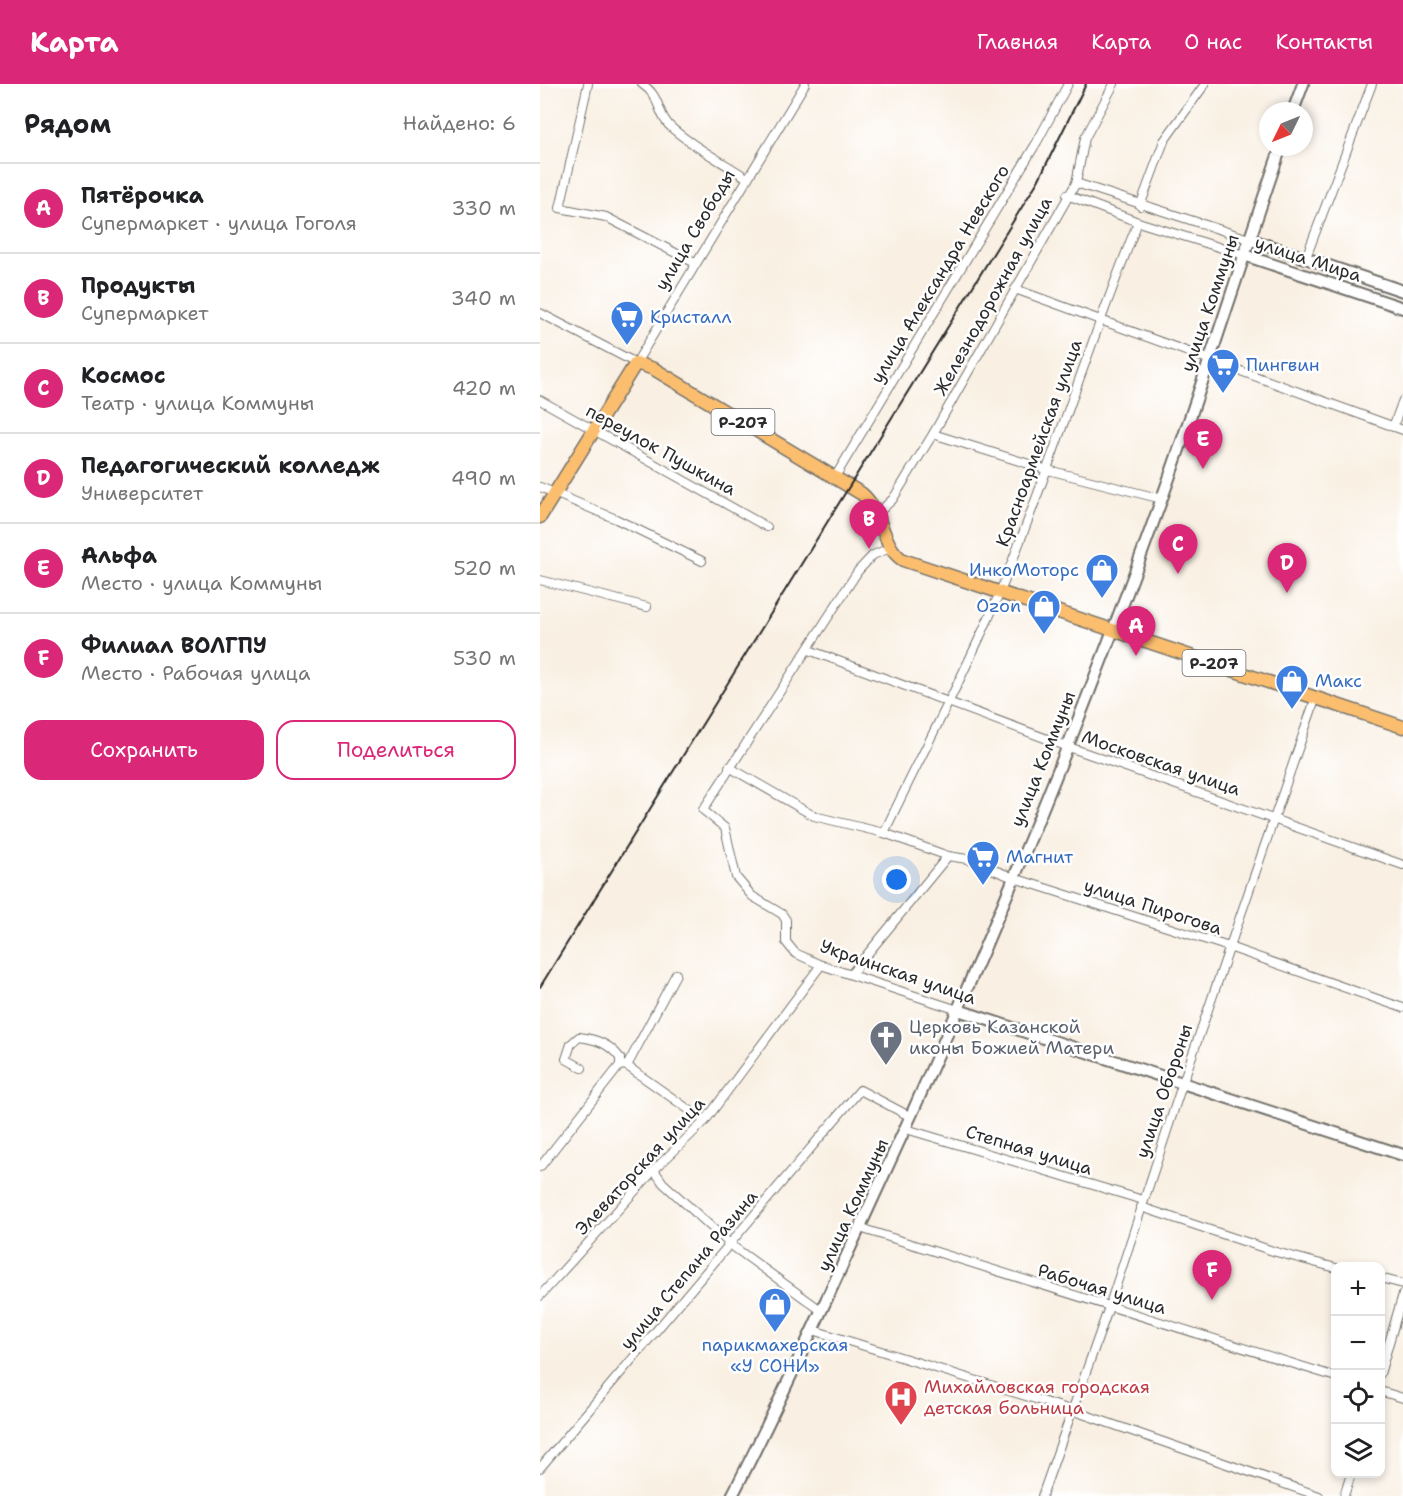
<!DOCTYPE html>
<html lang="ru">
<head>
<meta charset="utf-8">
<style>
  body { margin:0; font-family:"Shantell Sans",sans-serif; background:#f6f6f6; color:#202124 }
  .controls { position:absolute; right:18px; bottom:18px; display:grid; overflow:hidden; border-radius:12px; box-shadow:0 3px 9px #0003 }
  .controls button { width:54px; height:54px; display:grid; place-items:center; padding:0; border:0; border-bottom:2px solid #e0e0e0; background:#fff; color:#202124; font:30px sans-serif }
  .compass { position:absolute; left:719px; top:18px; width:54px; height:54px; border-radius:50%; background:#fff; box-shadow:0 3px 9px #0003; rotate:227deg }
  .you { position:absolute; left:357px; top:796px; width:21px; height:21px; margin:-15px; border:4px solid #fff; border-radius:50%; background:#1a73e8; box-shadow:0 0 0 9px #1a73e833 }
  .badge { display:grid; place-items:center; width:39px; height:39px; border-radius:50%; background:#db2777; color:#fff; font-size:20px; font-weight:700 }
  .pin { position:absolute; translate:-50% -50px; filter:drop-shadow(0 2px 3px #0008) }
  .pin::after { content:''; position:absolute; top:32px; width:21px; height:18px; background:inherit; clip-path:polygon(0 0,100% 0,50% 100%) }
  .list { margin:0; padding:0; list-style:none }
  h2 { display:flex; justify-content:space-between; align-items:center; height:78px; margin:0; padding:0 24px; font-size:26px }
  h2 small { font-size:20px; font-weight:400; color:#757577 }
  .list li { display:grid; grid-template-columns:39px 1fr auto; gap:18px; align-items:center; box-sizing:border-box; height:90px; padding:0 24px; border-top:2px solid #e0e0e0 }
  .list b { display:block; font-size:22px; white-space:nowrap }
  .list p { margin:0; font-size:20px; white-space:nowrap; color:#757577 }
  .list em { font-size:20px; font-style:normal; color:#757577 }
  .actions { display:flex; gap:12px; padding:18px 24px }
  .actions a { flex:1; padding:14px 0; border:2px solid #db2777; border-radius:18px; text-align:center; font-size:21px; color:#db2777 }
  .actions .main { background:#db2777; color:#fff }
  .icon { flex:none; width:33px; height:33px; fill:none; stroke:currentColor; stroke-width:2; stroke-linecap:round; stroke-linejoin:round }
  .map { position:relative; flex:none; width:863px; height:1412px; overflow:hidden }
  header { display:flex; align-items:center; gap:36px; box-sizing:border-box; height:84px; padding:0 30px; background:#db2777; color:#fff }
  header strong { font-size:28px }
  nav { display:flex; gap:33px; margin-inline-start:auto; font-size:21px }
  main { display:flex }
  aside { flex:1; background:#fff }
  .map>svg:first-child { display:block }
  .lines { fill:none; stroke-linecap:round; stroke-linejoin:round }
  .minor-casing { stroke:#73706b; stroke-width:10 }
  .tertiary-casing { stroke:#73706b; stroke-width:14 }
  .primary-casing { stroke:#73706b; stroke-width:15 }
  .minor { stroke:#fff; stroke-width:8 }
  .tertiary { stroke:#fff; stroke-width:10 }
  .primary { stroke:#fbbe6e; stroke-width:12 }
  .rail { stroke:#2b2b2b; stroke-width:2 }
  .labels { text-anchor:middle; stroke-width:5; stroke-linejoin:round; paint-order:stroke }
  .shield { fill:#fff; stroke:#6b6b6b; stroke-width:1.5 }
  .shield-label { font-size:16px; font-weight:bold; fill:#2b2b2b }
  .street-label { font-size:18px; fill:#2b2b2b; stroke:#fff }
  .shop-label { font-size:18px; fill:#366cbe; stroke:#fff; text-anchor:start }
  .worship-label { font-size:18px; fill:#5b616d; stroke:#fff; text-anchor:start }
  .health-label { font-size:18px; fill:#be3a42; stroke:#fff; text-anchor:start }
</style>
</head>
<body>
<header>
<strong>Карта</strong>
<nav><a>Главная</a><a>Карта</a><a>О нас</a><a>Контакты</a></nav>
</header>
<main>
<aside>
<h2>Рядом<small>Найдено: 6</small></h2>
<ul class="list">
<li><span class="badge">A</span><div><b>Пятёрочка</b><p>Супермаркет · улица Гоголя</p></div><em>330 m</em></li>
<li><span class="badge">B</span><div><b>Продукты</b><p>Супермаркет</p></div><em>340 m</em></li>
<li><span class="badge">C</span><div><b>Космос</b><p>Театр · улица Коммуны</p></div><em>420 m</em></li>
<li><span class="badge">D</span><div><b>Педагогический колледж</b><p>Университет</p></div><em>490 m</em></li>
<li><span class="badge">E</span><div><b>Альфа</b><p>Место · улица Коммуны</p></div><em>520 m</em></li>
<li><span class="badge">F</span><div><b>Филиал ВОЛГПУ</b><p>Место · Рабочая улица</p></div><em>530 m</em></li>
</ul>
<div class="actions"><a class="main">Сохранить</a><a>Поделиться</a></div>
</aside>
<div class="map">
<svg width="863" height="1412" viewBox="0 0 863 1412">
  <rect width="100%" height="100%" fill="#fff"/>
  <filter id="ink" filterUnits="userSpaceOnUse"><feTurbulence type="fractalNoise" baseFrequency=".0167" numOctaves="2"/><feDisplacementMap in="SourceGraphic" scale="12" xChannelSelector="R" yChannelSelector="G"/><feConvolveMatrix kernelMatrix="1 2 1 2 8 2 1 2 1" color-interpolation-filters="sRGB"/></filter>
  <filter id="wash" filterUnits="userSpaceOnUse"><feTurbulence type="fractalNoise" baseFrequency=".008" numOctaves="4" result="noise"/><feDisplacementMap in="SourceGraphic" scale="24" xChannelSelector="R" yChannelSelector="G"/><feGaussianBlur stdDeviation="1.35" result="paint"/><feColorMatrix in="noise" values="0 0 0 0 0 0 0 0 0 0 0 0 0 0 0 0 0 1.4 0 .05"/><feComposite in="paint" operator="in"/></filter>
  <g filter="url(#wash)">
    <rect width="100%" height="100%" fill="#f9f0e3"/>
  </g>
  <g filter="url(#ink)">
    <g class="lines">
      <defs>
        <g id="minor">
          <polyline points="48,0 20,124 66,133 155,179"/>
          <path d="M 102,0 C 122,13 116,31 133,45 C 155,64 183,78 207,94"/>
          <polyline points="536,99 709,155"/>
          <polyline points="527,111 598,138 704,171"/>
          <polyline points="600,122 624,57 665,0"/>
          <polyline points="765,176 832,0"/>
          <polyline points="475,205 863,346"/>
          <polyline points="0,229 96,279 265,0"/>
          <polyline points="0,316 227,443"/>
          <polyline points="853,343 863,316"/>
          <polyline points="393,350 508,386 622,415"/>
          <polyline points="295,393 497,58 528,0"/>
          <polyline points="0,403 76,435 162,477"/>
          <polyline points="338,429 353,415 393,350 536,99 545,54 574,0"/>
          <polyline points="350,464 333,471 318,487 163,726 185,744 196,793 212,812 242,830 246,836 246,858 255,869 281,881 418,926"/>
          <polyline points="0,496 107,523"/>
          <polyline points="269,566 526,662 863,781"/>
          <polyline points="189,683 274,732 344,749 408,772 427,775 474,794 689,863 863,924"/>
          <path d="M 344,749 C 382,668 425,591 460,508 C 510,386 549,260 598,138"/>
          <polyline points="311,890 408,772"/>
          <polyline points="80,981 87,982 136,890"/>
          <polyline points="87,982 165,1037"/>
          <polyline points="366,1045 603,1116"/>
          <path d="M 0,1083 L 80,981 L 80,974 C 70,960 56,955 39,953 L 31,960 L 26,975 L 42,984"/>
          <polyline points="114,1086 123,1099 191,1161 282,1227"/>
          <polyline points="601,1123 736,1168 796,1184"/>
          <polyline points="320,1144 796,1293"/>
          <polyline points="840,1194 863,1200"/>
          <polyline points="0,1212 114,1086 165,1037 281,881"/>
          <polyline points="273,1246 534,1327 779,1412"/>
          <polyline points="840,1290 863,1210"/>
          <polyline points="840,1307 863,1314"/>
          <polyline points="0,1384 320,1006 371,1033"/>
          <polyline points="502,1412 569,1223 642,1001 776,613"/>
          <polyline points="804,1412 811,1390"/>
        </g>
        <g id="tertiary">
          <polyline points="753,27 763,0"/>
          <polyline points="709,155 863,207"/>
          <polyline points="704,171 863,224"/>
          <polyline points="418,926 863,1071"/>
          <path d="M 192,1412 C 239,1321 281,1227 324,1134 C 433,900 533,660 621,417 C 663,300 700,181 741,63"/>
        </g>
        <path id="primary" d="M 0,433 L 96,279 L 114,285 L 322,410 C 344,429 341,462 363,476 L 863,643"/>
      </defs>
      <use href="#minor" class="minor-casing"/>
      <use href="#tertiary" class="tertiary-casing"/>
      <use href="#primary" class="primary-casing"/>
      <use href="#minor" class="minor"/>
      <use href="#tertiary" class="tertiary"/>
      <use href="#primary" class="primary"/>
      <polyline class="rail" points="0,903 498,97 546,0"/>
    </g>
  </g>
  <defs>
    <symbol id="supermarket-pin" viewBox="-11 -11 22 30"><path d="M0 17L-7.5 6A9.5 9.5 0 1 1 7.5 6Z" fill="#3f7fe0" stroke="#fff"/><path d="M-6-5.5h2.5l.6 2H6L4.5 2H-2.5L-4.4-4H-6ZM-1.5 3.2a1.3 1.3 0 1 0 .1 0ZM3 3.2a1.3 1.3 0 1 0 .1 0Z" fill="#fff"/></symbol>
    <symbol id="shop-pin" viewBox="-11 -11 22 30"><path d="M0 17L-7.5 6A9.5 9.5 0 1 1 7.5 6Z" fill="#3f7fe0" stroke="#fff"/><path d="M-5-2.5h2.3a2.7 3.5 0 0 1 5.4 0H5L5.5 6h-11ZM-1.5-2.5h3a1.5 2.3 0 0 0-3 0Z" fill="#fff"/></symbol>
    <symbol id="church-pin" viewBox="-11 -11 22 30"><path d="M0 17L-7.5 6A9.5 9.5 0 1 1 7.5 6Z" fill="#6b7280" stroke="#fff"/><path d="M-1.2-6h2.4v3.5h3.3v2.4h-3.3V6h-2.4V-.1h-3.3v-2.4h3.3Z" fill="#fff"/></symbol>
    <symbol id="hospital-pin" viewBox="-11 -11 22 30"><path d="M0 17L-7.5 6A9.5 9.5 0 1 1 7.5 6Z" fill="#e0444e" stroke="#fff"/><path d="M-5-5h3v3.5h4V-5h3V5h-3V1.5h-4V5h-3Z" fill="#fff"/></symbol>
  </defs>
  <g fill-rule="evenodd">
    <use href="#supermarket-pin" x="68" y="214" width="38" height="52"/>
    <use href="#supermarket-pin" x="664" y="262" width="38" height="52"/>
    <use href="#shop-pin" x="543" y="467" width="38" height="52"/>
    <use href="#shop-pin" x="485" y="503" width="38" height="52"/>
    <use href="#shop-pin" x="733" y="578" width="38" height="52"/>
    <use href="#supermarket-pin" x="424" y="754" width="38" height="52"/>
    <use href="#church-pin" x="327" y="934" width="38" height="52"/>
    <use href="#shop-pin" x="216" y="1201" width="38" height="52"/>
    <use href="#hospital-pin" x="342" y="1294" width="38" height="52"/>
  </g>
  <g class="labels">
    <g class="shield">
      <rect x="171.5" y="325" width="63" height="26" rx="4.5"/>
      <rect x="642.5" y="566" width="63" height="26" rx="4.5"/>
    </g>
    <g class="shield-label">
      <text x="203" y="344">Р-207</text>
      <text x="674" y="585">Р-207</text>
    </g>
    <g class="street-label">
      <text transform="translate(155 146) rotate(-59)" y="6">улица Свободы</text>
      <text transform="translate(768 175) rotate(18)" y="6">улица Мира</text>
      <text transform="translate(400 190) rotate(-59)" y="6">улица Александра Невского</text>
      <text transform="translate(453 212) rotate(-61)" y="6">Железнодорожная улица</text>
      <text transform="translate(670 219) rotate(-71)" y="6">улица Коммуны</text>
      <text transform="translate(499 359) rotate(-70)" y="6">Красноармейская улица</text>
      <text transform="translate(121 366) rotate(29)" y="6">переулок Пушкина</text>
      <text transform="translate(503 675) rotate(-68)" y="6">улица Коммуны</text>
      <text transform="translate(621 679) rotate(19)" y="6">Московская улица</text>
      <text transform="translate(613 823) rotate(18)" y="6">улица Пирогова</text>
      <text transform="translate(358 888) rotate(19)" y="6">Украинская улица</text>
      <text transform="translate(624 1007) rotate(-71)" y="6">улица Обороны</text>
      <text transform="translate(489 1066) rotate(17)" y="6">Степная улица</text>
      <text transform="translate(100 1082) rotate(-47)" y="6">Элеваторская улица</text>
      <text transform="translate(313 1121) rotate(-65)" y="6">улица Коммуны</text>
      <text transform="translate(149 1186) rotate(-50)" y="6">улица Степана Разина</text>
      <text transform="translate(562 1205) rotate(17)" y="6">Рабочая улица</text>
    </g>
    <g class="shop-label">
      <text x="110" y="239">Кристалл</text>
      <text x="706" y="287">Пингвин</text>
      <text x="539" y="492" text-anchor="end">ИнкоМоторс</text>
      <text x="481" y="528" text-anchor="end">Ozon</text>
      <text x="775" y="603">Макс</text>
      <text x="466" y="779">Магнит</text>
      <text x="235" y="1267" text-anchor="middle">парикмахерская<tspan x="235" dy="21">«У СОНИ»</tspan></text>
    </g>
    <g class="worship-label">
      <text x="369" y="949">Церковь Казанской<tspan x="369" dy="21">иконы Божией Матери</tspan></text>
    </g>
    <g class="health-label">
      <text x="384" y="1309">Михайловская городская<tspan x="384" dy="21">детская больница</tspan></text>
    </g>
  </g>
</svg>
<div class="controls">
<button>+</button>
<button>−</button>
<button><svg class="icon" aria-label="locate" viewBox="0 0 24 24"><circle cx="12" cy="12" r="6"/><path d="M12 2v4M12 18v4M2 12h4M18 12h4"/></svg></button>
<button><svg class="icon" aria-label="layers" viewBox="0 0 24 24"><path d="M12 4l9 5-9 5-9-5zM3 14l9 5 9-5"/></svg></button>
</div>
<svg class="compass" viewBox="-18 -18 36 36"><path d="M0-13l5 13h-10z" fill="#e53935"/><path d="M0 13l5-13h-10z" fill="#757577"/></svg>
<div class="you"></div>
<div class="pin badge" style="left:596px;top:572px">A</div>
<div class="pin badge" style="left:329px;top:465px">B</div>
<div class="pin badge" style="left:638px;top:490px">C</div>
<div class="pin badge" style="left:747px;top:509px">D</div>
<div class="pin badge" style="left:663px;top:385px">E</div>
<div class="pin badge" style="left:672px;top:1216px">F</div>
</div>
</main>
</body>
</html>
